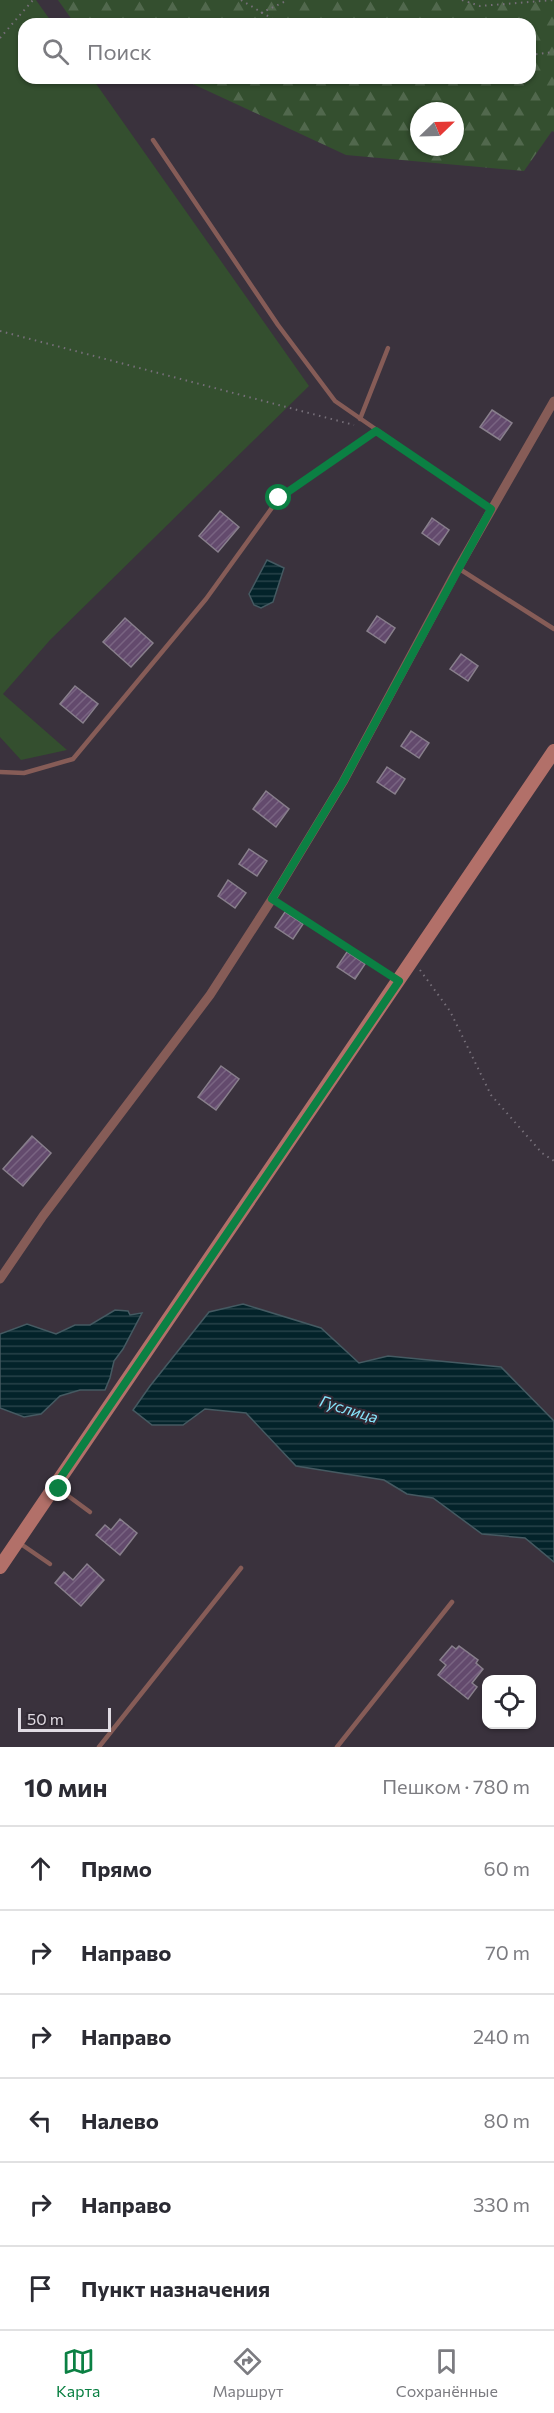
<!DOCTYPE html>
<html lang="ru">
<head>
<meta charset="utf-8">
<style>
  body { margin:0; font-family:Commissioner,sans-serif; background:#f7f7f7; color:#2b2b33 }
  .controls { position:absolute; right:18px; bottom:18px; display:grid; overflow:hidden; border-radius:12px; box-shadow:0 2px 4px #0004 }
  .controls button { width:54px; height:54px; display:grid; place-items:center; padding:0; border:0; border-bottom:2px solid #e1e1e2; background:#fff; color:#2b2b33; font:30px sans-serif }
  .compass { position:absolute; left:410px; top:102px; width:54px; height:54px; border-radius:50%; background:#fff; box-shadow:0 2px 4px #0004; rotate:67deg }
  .scale { position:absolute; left:18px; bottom:15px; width:93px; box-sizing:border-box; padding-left:6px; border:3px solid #e0dbe3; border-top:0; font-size:16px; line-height:21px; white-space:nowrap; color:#e0dbe3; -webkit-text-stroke:4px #302833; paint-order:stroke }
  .stop { position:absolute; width:18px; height:18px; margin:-14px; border:4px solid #0b8043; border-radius:50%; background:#fff }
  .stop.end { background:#0b8043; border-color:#fff; box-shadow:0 2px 6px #0008 }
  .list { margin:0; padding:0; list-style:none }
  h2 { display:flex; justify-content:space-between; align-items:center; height:78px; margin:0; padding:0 24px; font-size:26px }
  h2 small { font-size:20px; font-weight:400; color:#7c7c81 }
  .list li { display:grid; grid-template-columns:39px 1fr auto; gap:18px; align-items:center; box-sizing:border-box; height:84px; padding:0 24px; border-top:2px solid #e1e1e2 }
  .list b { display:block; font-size:22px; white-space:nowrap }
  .list em { font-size:20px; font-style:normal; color:#7c7c81 }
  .icon { flex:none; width:33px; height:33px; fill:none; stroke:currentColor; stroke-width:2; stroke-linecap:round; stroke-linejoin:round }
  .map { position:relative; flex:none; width:554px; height:1747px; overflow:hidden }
  .search { position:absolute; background:#fff; box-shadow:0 2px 4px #0004; left:18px; right:18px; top:18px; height:66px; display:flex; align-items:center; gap:15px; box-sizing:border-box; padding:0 21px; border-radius:18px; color:#7c7c81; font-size:22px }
  .sheet { height:582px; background:#fff }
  nav { display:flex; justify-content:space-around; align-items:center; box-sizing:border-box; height:84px; border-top:2px solid #e1e1e2; background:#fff; font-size:16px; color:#7c7c81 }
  nav a { display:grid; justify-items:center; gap:3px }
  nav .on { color:#0b8043 }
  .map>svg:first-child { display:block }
  .grass { fill:#344f2f }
  .forest { fill:url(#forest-firs); fill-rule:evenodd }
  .water { fill:url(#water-rules); stroke:#455a62; stroke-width:1.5 }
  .building { fill:url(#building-hatch); stroke:#887f8c; stroke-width:1.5 }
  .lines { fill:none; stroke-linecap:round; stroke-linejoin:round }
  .path { stroke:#766f79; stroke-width:2; stroke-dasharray:1.5 4.5; stroke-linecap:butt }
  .lane { stroke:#865c57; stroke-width:4.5 }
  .street { stroke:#865c57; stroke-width:9 }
  .secondary { stroke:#b27069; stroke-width:14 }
  .route { stroke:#0b8043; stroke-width:8 }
  .labels { text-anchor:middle; stroke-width:4.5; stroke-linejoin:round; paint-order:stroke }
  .water-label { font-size:16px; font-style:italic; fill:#87e4fb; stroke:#302833 }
</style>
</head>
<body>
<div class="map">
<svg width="554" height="1747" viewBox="0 0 554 1747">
  <defs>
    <pattern id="forest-firs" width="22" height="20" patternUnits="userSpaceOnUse" patternTransform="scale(1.5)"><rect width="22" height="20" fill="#344f2f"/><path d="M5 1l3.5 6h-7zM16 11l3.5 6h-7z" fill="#51684d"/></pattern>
    <pattern id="water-rules" width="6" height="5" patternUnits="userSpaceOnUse" patternTransform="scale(1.5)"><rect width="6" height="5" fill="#03232a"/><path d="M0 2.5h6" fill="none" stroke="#274249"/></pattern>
    <pattern id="building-hatch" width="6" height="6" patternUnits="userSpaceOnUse" patternTransform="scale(1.5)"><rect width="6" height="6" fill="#634a6d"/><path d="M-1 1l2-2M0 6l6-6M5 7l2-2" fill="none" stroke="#796482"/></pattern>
  </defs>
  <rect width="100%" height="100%" fill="#3a323d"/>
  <polygon class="grass" points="0,0 36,0 53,24 24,24 24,78 92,78 309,386 50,640 3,694 67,750 21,760 0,737"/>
  <path class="forest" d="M 58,0 L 554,0 L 554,132 L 552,131 L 524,171 L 346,155 L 180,78 L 530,78 L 530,24 L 75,24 ZM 419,111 L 455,111 L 455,147 L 419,147 Z"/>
  <g class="water">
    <polygon points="267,560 284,568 273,602 261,608 254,605 249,594"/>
    <polygon points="243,1304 321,1328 359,1363 388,1356 501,1367 554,1421 554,1562 525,1538 482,1534 433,1498 407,1494 384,1480 296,1466 246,1413 205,1409 183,1425 152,1425 133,1410 150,1386 209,1312"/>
    <polygon points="115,1310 128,1311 130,1315 142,1313 123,1349 114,1361 110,1378 105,1390 80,1390 60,1396 41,1414 24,1417 0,1408 0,1334 27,1324 56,1334 75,1325 90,1325"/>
  </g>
  <g class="building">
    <polygon points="492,410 512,423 500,440 480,427"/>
    <polygon points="220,511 239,527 218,552 199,536"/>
    <polygon points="432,518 449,530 439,545 422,533"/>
    <polygon points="377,616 395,628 385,643 367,631"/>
    <polygon points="125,618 153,643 131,667 103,642"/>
    <polygon points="461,654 478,666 468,681 450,669"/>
    <polygon points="75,686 98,704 83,723 60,704"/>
    <polygon points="411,731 429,743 419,758 401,746"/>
    <polygon points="387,767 405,779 395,794 377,782"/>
    <polygon points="266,791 289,809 276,827 253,809"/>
    <polygon points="249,849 267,861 257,876 239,864"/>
    <polygon points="228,880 246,893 235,908 218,896"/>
    <polygon points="285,912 303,924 293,939 275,927"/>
    <polygon points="347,952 365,964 355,979 337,967"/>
    <polygon points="221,1066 239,1079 216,1110 198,1097"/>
    <polygon points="32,1136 51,1153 23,1186 3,1169"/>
    <polygon points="120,1519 137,1533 120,1555 96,1535 105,1525 111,1530"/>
    <polygon points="87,1564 104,1580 81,1606 55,1583 64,1572 73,1580"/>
    <polygon points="452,1646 456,1649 459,1646 478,1660 476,1663 483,1669 472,1683 477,1687 468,1699 438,1675 446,1665 440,1660"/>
  </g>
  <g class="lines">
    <g class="path">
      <polyline points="241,0 281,24"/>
      <polyline points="462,0 480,6 554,0"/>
      <polyline points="261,13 288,0"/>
      <polyline points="0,38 33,0"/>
      <polyline points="530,55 554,52"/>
      <polyline points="0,331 354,425"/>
      <polyline points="282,905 388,974"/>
      <polyline points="420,970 450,1011 491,1095 542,1153 554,1161"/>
    </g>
    <g class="lane">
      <polyline points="153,140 278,325 335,401 491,509"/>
      <polyline points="360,419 388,348"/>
      <polyline points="458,568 554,629"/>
      <polyline points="0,772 24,773 73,759 206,599 279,498 376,431"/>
      <polyline points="56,1487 90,1512"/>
      <polyline points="18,1542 50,1564"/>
      <polyline points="99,1747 241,1568"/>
      <polyline points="337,1747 452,1602"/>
    </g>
    <polyline class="street" points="0,1279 43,1216 210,995 272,899 343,782 458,568 554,401"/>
    <polyline class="secondary" points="0,1567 554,751"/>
  </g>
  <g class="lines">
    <polyline class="route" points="59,1489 55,1486 399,981 272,899 343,782 491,509 376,431 279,498"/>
  </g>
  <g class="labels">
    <g class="water-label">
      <text transform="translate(349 1409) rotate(17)" y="6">Гуслица</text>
    </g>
  </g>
</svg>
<div class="controls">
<button><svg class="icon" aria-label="locate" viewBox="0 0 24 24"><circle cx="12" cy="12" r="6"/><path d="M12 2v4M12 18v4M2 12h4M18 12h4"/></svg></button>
</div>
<svg class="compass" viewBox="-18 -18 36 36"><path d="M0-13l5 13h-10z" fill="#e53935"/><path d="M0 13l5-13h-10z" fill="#7c7c81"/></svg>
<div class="scale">50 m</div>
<div class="stop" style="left:279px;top:498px"></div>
<div class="stop end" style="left:59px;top:1489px"></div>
<div class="search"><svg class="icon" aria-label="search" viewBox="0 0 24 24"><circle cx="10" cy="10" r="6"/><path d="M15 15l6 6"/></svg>Поиск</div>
</div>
<section class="sheet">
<h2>10 мин<small>Пешком · 780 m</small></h2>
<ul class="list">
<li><svg class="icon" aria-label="ahead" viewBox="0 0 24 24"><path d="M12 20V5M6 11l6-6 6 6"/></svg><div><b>Прямо</b></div><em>60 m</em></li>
<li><svg class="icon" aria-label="right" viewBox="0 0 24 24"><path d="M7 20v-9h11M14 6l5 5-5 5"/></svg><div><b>Направо</b></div><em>70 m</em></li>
<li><svg class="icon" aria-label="right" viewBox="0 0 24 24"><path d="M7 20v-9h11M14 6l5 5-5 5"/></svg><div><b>Направо</b></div><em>240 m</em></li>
<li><svg class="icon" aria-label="left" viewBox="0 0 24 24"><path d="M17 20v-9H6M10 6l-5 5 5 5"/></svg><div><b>Налево</b></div><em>80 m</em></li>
<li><svg class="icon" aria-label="right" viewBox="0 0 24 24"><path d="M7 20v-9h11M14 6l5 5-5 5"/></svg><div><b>Направо</b></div><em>330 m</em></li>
<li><svg class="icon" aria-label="arrive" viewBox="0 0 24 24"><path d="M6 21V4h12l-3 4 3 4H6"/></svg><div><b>Пункт назначения</b></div></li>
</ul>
</section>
<nav>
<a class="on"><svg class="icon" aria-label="map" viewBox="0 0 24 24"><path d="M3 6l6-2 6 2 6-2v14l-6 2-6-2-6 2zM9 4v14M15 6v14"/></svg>Карта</a>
<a><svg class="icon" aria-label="directions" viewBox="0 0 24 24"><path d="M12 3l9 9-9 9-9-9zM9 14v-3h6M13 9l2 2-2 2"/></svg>Маршрут</a>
<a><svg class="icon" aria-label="saved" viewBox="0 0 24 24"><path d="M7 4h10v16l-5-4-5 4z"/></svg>Сохранённые</a>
</nav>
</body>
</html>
